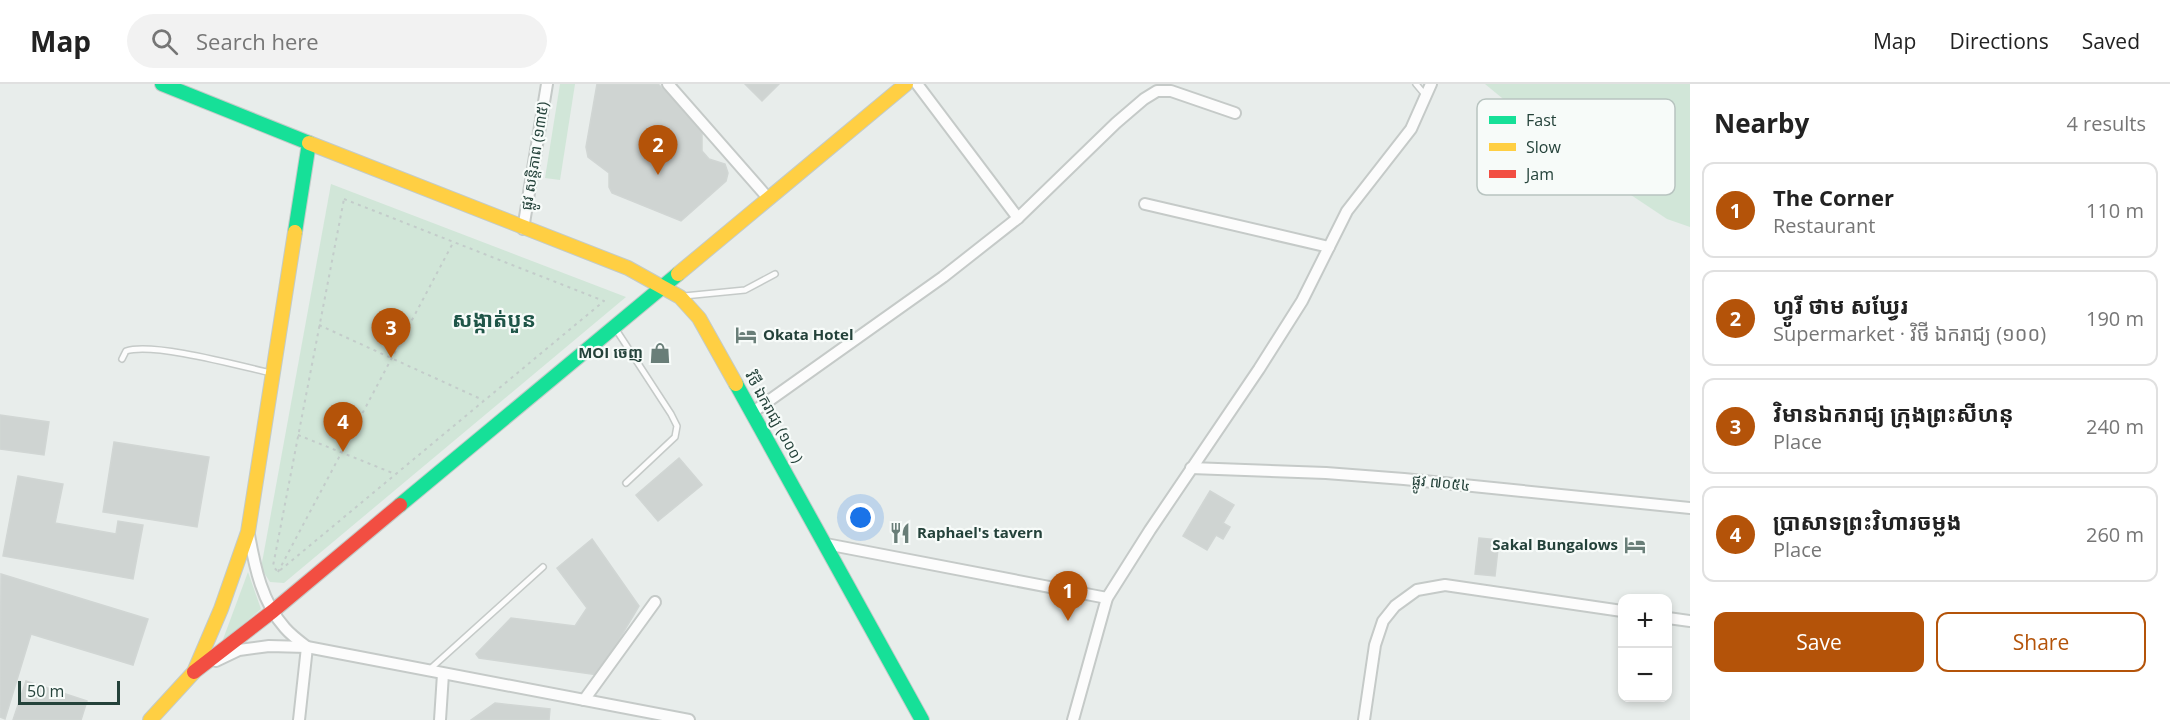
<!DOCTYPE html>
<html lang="en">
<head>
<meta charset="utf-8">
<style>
  body { margin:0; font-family:"Open Sans","Noto Sans Khmer",sans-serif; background:#f2f2f2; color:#222 }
  .controls { position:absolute; right:18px; bottom:18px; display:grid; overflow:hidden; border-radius:12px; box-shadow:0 3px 9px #0003 }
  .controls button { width:54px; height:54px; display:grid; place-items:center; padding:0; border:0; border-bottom:2px solid #e0e0e0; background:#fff; color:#222; font:30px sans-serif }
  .scale { position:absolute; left:18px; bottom:15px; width:102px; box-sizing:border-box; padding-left:6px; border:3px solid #24423a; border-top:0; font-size:16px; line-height:21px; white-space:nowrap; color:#24423a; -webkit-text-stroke:4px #f7fbf9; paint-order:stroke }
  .you { position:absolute; left:861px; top:434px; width:21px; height:21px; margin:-15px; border:4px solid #fff; border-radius:50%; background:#1a73e8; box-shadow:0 0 0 9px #1a73e833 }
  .badge { display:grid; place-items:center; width:39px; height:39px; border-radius:50%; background:#b45309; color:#fff; font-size:20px; font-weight:700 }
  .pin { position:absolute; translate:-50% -50px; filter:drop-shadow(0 2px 3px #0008) }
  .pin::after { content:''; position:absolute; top:32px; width:21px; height:18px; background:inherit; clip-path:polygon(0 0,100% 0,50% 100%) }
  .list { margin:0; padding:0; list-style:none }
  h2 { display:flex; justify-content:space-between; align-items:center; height:78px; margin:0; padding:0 24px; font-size:26px }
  h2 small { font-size:20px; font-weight:400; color:#767676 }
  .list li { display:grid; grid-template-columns:39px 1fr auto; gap:18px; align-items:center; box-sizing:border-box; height:96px; margin:0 12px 12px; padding:0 12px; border:2px solid #e0e0e0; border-radius:12px }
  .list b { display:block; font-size:22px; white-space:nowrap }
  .list p { margin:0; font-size:20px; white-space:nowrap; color:#767676 }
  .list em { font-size:20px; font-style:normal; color:#767676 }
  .actions { display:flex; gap:12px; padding:18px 24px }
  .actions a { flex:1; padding:14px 0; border:2px solid #b45309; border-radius:12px; text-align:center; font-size:21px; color:#b45309 }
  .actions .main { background:#b45309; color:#fff }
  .icon { flex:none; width:33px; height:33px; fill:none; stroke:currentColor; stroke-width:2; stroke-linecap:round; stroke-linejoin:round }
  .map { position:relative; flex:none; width:1690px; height:636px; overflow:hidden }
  header { display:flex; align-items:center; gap:36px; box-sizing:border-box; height:84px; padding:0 30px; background:#fff; border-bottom:2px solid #e0e0e0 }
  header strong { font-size:28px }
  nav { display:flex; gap:33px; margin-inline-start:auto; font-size:21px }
  .search { width:420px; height:54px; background:#f2f2f2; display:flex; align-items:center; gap:15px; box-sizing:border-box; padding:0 21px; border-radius:33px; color:#767676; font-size:22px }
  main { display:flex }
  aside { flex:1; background:#fff }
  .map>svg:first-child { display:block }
  .green { fill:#d1e6d8 }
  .building { fill:#cfd4d2; stroke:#d1d6d4; stroke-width:1.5 }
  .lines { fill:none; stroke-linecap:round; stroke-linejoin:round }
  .lane-casing { stroke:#c5cac8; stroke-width:8 }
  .street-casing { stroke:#c5cac8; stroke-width:14 }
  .fast-casing { stroke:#c3cbc8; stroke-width:16 }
  .slow-casing { stroke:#c3cbc8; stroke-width:16 }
  .jam-casing { stroke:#c3cbc8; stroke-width:16 }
  .path { stroke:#c3ccca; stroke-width:2; stroke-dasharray:3 4.5; stroke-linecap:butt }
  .lane { stroke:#fcfcfc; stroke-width:5 }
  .street { stroke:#fcfcfc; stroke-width:10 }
  .fast { stroke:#16e098; stroke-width:14 }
  .slow { stroke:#ffcf43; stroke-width:14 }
  .jam { stroke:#f24e42; stroke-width:14 }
  .labels { text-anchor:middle; stroke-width:4.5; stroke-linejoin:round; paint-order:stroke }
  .street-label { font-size:15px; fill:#24423a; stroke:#f7fbf9 }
  .poi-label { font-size:15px; font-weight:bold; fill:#24423a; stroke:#f7fbf9; text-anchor:start }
  .district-label { font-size:21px; font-weight:bold; fill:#1f5548; stroke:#f7fbf9 }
  .key { fill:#f7fbf9; stroke:#b8c4c0; stroke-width:1.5 }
  .key-label { font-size:16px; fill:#24423a }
</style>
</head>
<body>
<header>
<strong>Map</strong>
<div class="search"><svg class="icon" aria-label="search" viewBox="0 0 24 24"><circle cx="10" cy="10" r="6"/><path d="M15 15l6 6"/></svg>Search here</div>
<nav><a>Map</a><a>Directions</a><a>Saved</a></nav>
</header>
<main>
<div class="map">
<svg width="1690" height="636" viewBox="0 0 1690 636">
  <rect width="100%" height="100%" fill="#e8edeb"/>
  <g class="green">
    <polygon points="560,0 575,0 560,96 545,94"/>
    <polygon points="1485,0 1690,0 1690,143 1667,135 1574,73"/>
    <polygon points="331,100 626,213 284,499 270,498 261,484"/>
    <polygon points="248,488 261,525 222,558"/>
  </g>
  <g class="building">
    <polygon points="597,0 658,0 702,42 702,67 709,75 725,80 728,89 726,97 681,137 612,109 609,103 609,89 588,73 586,63"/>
    <polygon points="745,0 779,0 762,17"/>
    <polygon points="0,331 49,338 44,371 0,365"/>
    <polygon points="114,358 209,373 197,443 103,428"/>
    <polygon points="679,374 702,401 658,437 636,411"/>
    <polygon points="18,392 63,400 55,439 116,450 118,437 143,441 133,495 3,472"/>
    <polygon points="1210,407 1234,421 1223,439 1230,443 1223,455 1216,451 1207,466 1183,452"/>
    <polygon points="1479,454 1499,456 1495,492 1475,490"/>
    <polygon points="592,455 639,522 598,591 479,574 476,570 511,534 575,542 587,524 557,484"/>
    <polygon points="1,490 148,535 133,581 31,550 5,635 0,633"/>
    <polygon points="26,597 87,617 81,636 13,636"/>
    <polygon points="495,619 550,625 549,636 471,636"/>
  </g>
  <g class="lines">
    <defs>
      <g id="lane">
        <polyline points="1416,0 1426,12"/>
        <polyline points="684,212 745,206 775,190"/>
        <polyline points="615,244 671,330 677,342 675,353 626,399"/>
        <path d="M 122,275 L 126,267 C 153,258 240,282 271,289"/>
        <polyline points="429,586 543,483"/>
      </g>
      <g id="street">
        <polyline points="668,0 768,114"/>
        <polyline points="917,0 1018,134"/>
        <polyline points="1145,120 1329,163"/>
        <polyline points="523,145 547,0"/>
        <polyline points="753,328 943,193 1018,134 1116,39 1144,15 1157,7 1171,7 1235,29"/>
        <polyline points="1191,384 1326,389 1404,395 1690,424"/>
        <path d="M 249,451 C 255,484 262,518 285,544 C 291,551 299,557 307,563 L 299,636"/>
        <polyline points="826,460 1107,514"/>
        <polyline points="1668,534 1690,537"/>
        <polyline points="216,577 239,566 269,562 307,563 689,636"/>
        <polyline points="584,616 655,518"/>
        <polyline points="440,636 443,590"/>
        <polyline points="1073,636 1107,514 1150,446 1259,285 1302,217 1347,127 1411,45 1431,0"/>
        <polyline points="1364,636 1375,561 1383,537 1395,522 1417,506 1445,501 1622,527"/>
      </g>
      <g id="fast">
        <polyline points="162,0 309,59 295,148"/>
        <polyline points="736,300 922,636"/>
        <polyline points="400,421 678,190"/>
      </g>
      <g id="slow">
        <polyline points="309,59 628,184 680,213 699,234 736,300"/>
        <polyline points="678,190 906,0"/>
        <polyline points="150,636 194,588 221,525 248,448 295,148"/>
      </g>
      <polyline id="jam" points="194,588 273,527 400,421"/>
    </defs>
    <use href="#lane" class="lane-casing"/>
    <use href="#street" class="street-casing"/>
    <use href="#fast" class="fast-casing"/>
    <use href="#slow" class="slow-casing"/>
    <use href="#jam" class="jam-casing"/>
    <g class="path">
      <polygon points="344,115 604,217 278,488 273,482"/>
      <polyline points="319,241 483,316"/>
      <polyline points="298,351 395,390"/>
      <polyline points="278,488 454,157"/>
    </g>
    <use href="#lane" class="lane"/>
    <use href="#street" class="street"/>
    <use href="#fast" class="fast"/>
    <use href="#slow" class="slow"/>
    <use href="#jam" class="jam"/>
  </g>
  <defs>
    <symbol id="hotel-bare" viewBox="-9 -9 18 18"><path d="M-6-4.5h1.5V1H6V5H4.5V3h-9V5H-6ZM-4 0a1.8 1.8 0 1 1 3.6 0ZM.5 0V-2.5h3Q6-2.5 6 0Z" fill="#697e78" stroke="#f7fbf9" stroke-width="2.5" paint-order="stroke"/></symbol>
    <symbol id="shop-bare" viewBox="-9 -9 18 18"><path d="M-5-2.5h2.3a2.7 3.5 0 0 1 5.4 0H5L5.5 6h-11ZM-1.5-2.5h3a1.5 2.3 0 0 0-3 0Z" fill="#697e78" stroke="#f7fbf9" stroke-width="2.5" paint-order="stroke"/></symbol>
    <symbol id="restaurant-bare" viewBox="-9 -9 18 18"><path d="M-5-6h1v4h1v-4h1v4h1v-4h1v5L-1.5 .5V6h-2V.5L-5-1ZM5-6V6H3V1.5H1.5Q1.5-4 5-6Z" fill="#697e78" stroke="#f7fbf9" stroke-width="2.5" paint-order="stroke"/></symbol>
  </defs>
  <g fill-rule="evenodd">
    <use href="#hotel-bare" x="731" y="236" width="30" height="30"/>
    <use href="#shop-bare" x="645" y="254" width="30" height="30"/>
    <use href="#restaurant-bare" x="885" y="434" width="30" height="30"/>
    <use href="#hotel-bare" x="1620" y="446" width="30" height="30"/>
  </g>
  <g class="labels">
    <g class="street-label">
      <text transform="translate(535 72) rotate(-81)" y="5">ផ្លូវ សន្តិភាព (១៣៥)</text>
      <text transform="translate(774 333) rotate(61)" y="5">វិថី ឯករាជ្យ (១០០)</text>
      <text transform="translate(1441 399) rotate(6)" y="5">ផ្លូវ ៧០៥៤</text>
    </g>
    <g class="poi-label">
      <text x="763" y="256">Okata Hotel</text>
      <text x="643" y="274" text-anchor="end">MOI ចេញ</text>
      <text x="917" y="454">Raphael's tavern</text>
      <text x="1618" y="466" text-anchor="end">Sakal Bungalows</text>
    </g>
    <g class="district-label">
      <text x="494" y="243">សង្កាត់បួន</text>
    </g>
  </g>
  <rect x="1477" y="15" width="198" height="96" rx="9" class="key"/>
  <rect x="1489" y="32" width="27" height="8" fill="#16e098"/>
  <rect x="1489" y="59" width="27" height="8" fill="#ffcf43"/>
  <rect x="1489" y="86" width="27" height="8" fill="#f24e42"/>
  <g class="key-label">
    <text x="1526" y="42">Fast</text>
    <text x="1526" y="69">Slow</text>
    <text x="1526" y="96">Jam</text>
  </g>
</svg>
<div class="controls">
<button>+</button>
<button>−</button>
</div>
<div class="scale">50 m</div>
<div class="you"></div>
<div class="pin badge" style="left:1068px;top:537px">1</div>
<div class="pin badge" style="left:658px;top:91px">2</div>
<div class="pin badge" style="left:391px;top:274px">3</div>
<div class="pin badge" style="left:343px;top:368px">4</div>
</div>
<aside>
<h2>Nearby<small>4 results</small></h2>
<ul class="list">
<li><span class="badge">1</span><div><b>The Corner</b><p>Restaurant</p></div><em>110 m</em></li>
<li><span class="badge">2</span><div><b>ហ្វូរី ថាម សឃ្វែរ</b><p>Supermarket · វិថី ឯករាជ្យ (១០០)</p></div><em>190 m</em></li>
<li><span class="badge">3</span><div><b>វិមានឯករាជ្យ ក្រុងព្រះសីហនុ</b><p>Place</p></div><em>240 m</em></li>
<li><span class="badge">4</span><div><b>ប្រាសាទព្រះវិហារចម្លង</b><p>Place</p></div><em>260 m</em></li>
</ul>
<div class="actions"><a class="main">Save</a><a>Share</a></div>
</aside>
</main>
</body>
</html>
